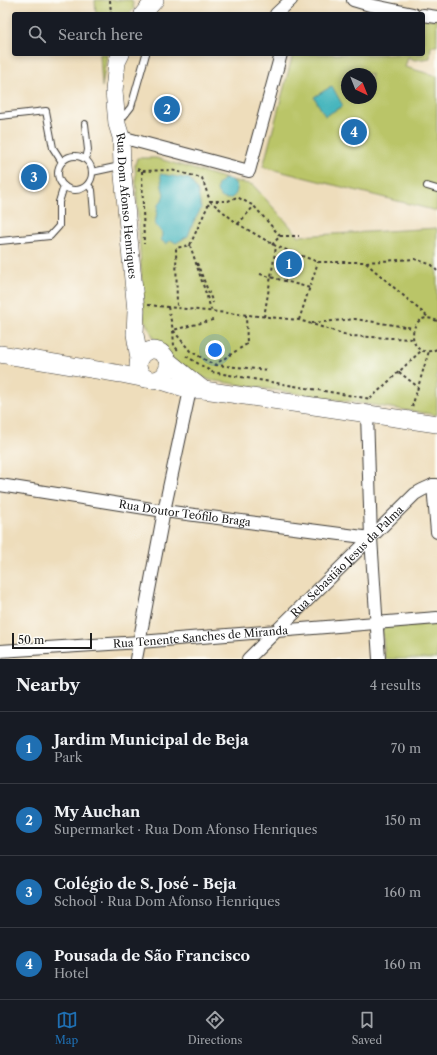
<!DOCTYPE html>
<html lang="en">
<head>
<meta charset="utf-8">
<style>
  body { margin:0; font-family:"Libre Caslon Text",serif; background:#242831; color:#f1f3f6 }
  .compass { position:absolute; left:341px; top:68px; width:36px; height:36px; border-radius:50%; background:#171b24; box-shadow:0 2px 6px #0003; rotate:137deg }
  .scale { position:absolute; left:12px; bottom:10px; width:80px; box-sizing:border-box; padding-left:4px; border:2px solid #1c1c1c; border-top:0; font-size:11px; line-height:14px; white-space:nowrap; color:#1c1c1c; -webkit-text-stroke:3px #fdfcf7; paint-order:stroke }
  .you { position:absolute; left:215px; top:350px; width:14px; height:14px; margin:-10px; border:3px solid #fff; border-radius:50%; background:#1a73e8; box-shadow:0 0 0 6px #1a73e833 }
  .badge { display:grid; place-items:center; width:26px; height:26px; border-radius:50%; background:#1f6fb2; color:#fff; font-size:13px; font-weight:700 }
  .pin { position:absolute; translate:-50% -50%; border:2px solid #fff; box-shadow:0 1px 4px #0006 }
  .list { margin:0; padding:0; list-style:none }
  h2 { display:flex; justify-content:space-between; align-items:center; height:52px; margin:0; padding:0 16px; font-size:17px }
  h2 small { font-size:13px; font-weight:400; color:#9ea1a6 }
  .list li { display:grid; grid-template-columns:26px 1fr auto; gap:12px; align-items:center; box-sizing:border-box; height:72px; padding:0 16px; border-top:1px solid #363941 }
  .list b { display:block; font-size:15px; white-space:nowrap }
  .list p { margin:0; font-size:13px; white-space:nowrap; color:#9ea1a6 }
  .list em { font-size:13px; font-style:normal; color:#9ea1a6 }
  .icon { flex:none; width:22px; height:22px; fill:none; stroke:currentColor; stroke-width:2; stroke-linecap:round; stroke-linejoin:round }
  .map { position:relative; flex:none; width:437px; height:659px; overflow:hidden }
  .search { position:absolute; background:#171b24; box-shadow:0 2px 6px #0003; left:12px; right:12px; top:12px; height:44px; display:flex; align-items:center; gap:10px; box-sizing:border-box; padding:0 14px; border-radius:4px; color:#9ea1a6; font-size:15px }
  .sheet { height:340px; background:#171b24 }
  nav { display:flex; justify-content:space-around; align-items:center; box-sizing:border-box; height:56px; border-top:1px solid #363941; background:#171b24; font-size:11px; color:#9ea1a6 }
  nav a { display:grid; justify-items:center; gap:2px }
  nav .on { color:#1f6fb2 }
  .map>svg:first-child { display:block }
  .green { fill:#bac567; stroke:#6b7042; fill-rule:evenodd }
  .water { fill:#46b6bd; stroke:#31696c }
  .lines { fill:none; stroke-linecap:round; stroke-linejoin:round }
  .lane-casing { stroke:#3c3934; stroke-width:8 }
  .street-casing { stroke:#3c3934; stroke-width:14 }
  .secondary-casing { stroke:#3c3934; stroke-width:18 }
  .path { stroke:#3c3934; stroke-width:2; stroke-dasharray:3 3; stroke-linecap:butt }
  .lane { stroke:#fff; stroke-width:6 }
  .street { stroke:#fff; stroke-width:12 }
  .secondary { stroke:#fff; stroke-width:17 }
  .labels { text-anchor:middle; stroke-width:3; stroke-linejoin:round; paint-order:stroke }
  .street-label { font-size:11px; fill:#1c1c1c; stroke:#fdfcf7 }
</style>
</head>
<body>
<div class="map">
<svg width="437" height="659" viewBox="0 0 437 659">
  <rect width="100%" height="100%" fill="#fdfcf7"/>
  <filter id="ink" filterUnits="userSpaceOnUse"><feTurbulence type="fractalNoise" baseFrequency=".025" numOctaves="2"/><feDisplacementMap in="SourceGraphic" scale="8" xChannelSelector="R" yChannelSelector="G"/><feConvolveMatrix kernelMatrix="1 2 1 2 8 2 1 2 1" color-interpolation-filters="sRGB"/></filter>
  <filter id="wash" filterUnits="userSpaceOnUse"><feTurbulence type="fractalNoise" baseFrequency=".012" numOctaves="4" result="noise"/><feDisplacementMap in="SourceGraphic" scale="16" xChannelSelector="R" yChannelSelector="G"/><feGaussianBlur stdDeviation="0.9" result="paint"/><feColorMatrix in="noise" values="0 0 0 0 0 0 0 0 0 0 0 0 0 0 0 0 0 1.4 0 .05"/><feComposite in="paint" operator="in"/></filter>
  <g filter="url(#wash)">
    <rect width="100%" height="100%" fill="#edb"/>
    <g class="green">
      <polygon points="95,0 132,0 134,9 129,14 96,14"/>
      <path d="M 423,18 L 437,20 L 437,46 L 431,46 L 430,58 L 415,60 L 408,57 L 405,67 L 437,76 L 437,211 L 263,167 L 293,54 L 423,54 ZM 347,74 L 371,74 L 371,98 L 347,98 Z"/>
      <polygon points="100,54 107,54 102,87"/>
      <polygon points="137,158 156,158 227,179 253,185 299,236 437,228 437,415 209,380 178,364 157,344 144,319 135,165"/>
      <polygon points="437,623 437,659 385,659 382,627"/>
    </g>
    <g class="water">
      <polygon points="332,86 343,106 325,116 314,97"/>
      <path d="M 160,174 L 190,179 L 198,192 L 201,209 L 193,223 L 188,236 L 176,243 L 171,240 L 166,244 L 161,240 L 162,233 L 155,224 L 158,205 L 162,200 L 164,194 C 161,187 162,181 160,174 Z"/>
      <circle cx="227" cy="189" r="10"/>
    </g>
  </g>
  <g filter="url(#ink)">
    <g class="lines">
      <defs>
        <g id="lane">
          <polyline points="0,116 46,111 53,148 62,162"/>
          <polyline points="120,121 131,107 146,54"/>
          <polyline points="85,124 88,150 86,159"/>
          <circle cx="75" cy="173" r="17"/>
          <polyline points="92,172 120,166"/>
          <polyline points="88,185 92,190 94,213"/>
          <polyline points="427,186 437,189"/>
          <polyline points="0,241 50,236 59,226 59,202 64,186"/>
        </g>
        <g id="street">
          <polyline points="353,0 370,5 413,14"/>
          <polyline points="276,14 291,0"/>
          <polyline points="423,15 437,17"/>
          <polyline points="121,137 249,171 281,54"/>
          <polyline points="367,414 371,538 379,659"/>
          <path id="s1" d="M 0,485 L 164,511 L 371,538"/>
          <polyline points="437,485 433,485 437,532"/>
          <path id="s2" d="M 0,651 L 140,642 L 437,618"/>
          <polyline points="136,659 164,511 190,390"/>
          <path id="s3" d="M 248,659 L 415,494 L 422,490 L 433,485"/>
        </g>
        <g id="secondary">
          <polyline points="143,14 155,0"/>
          <path id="s4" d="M 121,54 L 117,62 L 114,91 L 117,124 L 121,137 L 122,165 L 136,311 L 135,334 L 139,359"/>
          <circle cx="153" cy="365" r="15"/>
          <polyline points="0,354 121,374 146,379"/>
          <polyline points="167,360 204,390"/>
          <polyline points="158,380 190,390 204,390 437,424"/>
        </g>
      </defs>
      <use href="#lane" class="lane-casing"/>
      <use href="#street" class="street-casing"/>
      <use href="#secondary" class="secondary-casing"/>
      <g class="path">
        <polyline points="110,0 111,14"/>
        <polyline points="137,169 142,171 171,170 202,178 210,201 238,224 276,246 318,262 365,262 415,259 432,265 437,271"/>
        <polyline points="142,171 144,244"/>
        <polyline points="238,224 254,206"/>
        <polyline points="280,236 299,236"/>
        <polyline points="190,245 212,312"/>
        <polyline points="272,245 280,236 254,206 237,197 228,201 210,201 190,245 176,248 177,308 299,320 350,336 413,339"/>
        <polyline points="197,263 213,303"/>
        <polyline points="366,263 429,318"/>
        <polyline points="260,274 310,288"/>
        <polyline points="148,305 177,308"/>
        <polyline points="168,307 173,330 174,346 178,350"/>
        <polyline points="264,317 276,247"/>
        <polyline points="213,320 173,330 190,351 214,365 247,344 246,315"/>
        <polyline points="299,320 318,262"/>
        <path d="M 437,321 C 406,305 404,364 437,349"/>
        <polyline points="312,323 355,319 413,328"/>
        <polyline points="186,356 212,372 371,399"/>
        <polyline points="215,365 268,370"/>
        <polyline points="399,372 418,387"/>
        <polyline points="370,399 422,350"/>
        <polyline points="412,407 429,351"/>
      </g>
      <use href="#lane" class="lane"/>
      <use href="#street" class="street"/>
      <use href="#secondary" class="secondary"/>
    </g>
  </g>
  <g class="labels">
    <g class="street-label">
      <text dy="4" stroke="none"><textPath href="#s4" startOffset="154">Rua Dom Afonso Henriques</textPath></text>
      <text dy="4" stroke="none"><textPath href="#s1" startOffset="187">Rua Doutor Teófilo Braga</textPath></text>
      <text dy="4" stroke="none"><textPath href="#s3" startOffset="139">Rua Sebastião Jesus da Palma</textPath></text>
      <text dy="4" stroke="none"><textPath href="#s2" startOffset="201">Rua Tenente Sanches de Miranda</textPath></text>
    </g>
  </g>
</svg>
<svg class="compass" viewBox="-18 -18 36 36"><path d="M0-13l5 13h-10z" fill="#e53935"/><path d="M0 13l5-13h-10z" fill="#9ea1a6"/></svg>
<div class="scale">50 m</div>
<div class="you"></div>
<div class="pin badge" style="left:289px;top:264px">1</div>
<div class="pin badge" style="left:167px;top:109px">2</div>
<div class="pin badge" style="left:34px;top:177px">3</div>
<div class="pin badge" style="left:354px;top:132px">4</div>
<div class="search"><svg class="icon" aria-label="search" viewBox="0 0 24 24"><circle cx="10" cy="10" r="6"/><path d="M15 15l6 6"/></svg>Search here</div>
</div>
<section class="sheet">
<h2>Nearby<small>4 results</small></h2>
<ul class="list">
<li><span class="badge">1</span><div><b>Jardim Municipal de Beja</b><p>Park</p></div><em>70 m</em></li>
<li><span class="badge">2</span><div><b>My Auchan</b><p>Supermarket · Rua Dom Afonso Henriques</p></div><em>150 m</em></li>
<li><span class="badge">3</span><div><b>Colégio de S. José - Beja</b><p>School · Rua Dom Afonso Henriques</p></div><em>160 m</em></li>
<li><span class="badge">4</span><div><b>Pousada de São Francisco</b><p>Hotel</p></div><em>160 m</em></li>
</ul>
</section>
<nav>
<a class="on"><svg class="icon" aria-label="map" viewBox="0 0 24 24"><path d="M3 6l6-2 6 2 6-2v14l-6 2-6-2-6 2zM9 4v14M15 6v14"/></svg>Map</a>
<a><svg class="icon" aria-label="directions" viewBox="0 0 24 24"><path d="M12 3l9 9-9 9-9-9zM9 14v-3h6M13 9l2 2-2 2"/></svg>Directions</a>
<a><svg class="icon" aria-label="saved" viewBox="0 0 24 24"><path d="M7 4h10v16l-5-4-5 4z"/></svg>Saved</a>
</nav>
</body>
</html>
